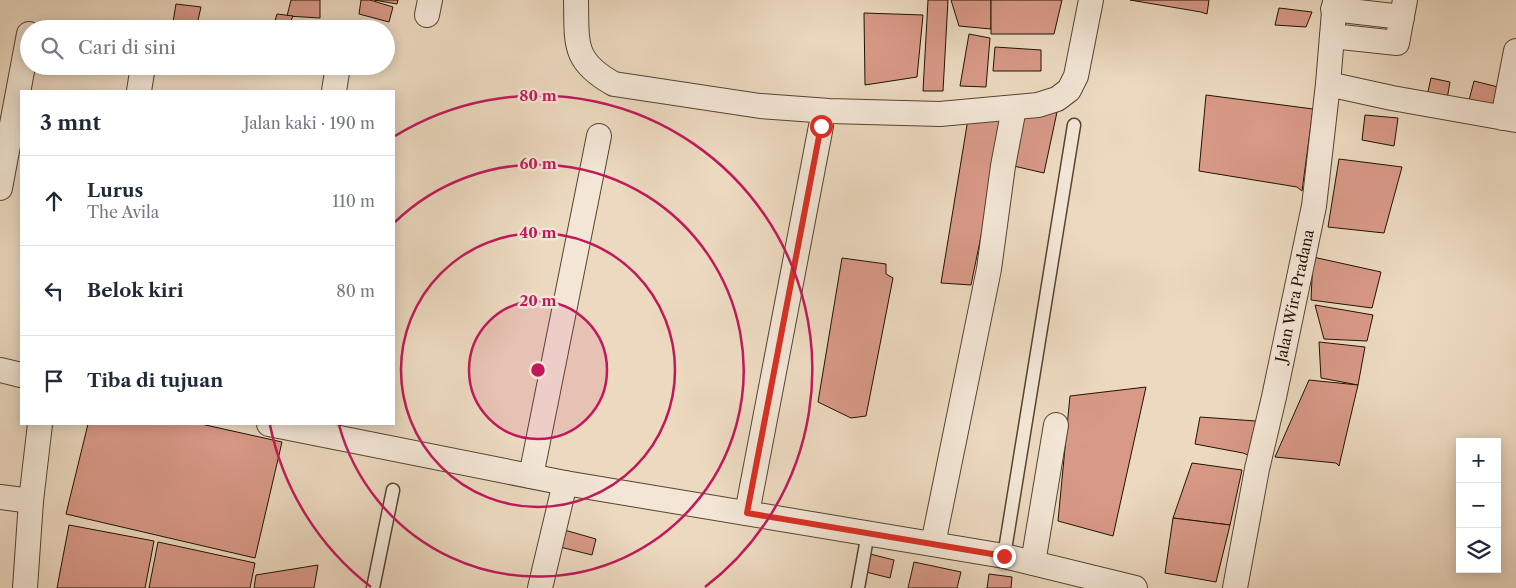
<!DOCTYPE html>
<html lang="id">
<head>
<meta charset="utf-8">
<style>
  body { margin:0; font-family:"Libre Caslon Text",serif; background:#f6f6f7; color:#1f2937 }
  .controls { position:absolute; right:15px; bottom:15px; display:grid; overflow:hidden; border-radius:0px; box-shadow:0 2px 12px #0003 }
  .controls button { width:45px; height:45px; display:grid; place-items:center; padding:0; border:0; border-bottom:1px solid #e0e1e3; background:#fff; color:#1f2937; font:25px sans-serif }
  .stop { position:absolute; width:15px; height:15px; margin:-11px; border:4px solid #d93025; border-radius:50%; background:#fff }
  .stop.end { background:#d93025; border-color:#fff; box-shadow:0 1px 5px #0008 }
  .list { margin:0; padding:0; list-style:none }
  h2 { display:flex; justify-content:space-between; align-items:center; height:65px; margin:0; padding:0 20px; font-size:21px }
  h2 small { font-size:16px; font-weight:400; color:#747a83 }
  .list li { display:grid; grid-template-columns:32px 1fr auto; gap:15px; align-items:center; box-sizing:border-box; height:90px; padding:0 20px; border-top:1px solid #e0e1e3 }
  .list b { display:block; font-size:19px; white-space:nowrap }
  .list p { margin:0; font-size:16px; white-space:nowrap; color:#747a83 }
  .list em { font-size:16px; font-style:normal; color:#747a83 }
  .icon { flex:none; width:28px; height:28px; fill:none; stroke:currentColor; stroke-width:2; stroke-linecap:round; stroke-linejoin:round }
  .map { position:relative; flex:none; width:1516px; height:588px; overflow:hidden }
  .search { position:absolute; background:#fff; box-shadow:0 2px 12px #0003; left:20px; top:20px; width:375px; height:55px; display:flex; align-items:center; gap:12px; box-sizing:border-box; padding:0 18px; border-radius:28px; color:#747a83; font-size:19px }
  .panel { position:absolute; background:#fff; box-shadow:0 2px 12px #0003; left:20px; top:90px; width:375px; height:335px; border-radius:0px }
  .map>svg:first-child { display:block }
  .building { fill:#d89987; stroke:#231200 }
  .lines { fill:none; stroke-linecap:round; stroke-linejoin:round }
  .lane-casing { stroke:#554430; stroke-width:15 }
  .street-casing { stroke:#554430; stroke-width:26 }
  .lane { stroke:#f3e6d6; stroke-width:12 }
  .street { stroke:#f3e6d6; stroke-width:24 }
  .route { stroke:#d93025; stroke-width:6 }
  .ring { fill:none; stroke:#c2185b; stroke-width:2.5 }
  .labels { text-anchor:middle; stroke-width:5; stroke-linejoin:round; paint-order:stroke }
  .street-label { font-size:15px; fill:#231200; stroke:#f3e6d6 }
  .centre { fill:#c2185b; stroke:#f3e6d6; stroke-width:2.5 }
  .ring-label { font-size:15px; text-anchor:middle; font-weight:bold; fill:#c2185b; stroke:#f3e6d6; stroke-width:5; stroke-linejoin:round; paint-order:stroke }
</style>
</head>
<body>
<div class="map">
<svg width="1516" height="588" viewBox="0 0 1516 588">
  <rect width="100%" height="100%" fill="#ecd9c0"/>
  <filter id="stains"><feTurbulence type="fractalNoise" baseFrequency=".004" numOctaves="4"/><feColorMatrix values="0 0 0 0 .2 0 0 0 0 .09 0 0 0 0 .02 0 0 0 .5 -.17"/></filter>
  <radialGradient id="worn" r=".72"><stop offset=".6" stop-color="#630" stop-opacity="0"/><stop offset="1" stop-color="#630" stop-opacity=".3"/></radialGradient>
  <g class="building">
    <polygon points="291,0 320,0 320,18 287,16"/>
    <polygon points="361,0 370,0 393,7 389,22 359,14"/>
    <polygon points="374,0 398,0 397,4"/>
    <polygon points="928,0 948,0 943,91 923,91"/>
    <polygon points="951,0 991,0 991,29 959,26"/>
    <polygon points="991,0 1062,0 1054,34 991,34"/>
    <polygon points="1130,0 1209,0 1207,14 1201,12"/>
    <polygon points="176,4 201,7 196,29 172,28"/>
    <polygon points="1279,8 1312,12 1306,27 1275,25"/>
    <polygon points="864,13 923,15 917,77 865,85"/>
    <polygon points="277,14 293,16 290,23 275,21"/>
    <polygon points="969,34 990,38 986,87 960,86"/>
    <polygon points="995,47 1041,50 1041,71 993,71"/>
    <polygon points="1431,78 1450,82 1447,99 1427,96"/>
    <polygon points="1474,81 1498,87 1491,113 1467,108"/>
    <polygon points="1206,95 1313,109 1302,191 1297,187 1199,171"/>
    <polygon points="1017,112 1057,112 1044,173 1005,164"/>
    <polygon points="1365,115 1398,118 1394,146 1362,140"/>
    <polygon points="968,119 1005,119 971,285 941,283"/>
    <polygon points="1339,159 1402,167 1384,233 1328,227"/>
    <polygon points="1313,257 1381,272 1372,308 1311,300"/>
    <polygon points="842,258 886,264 886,274 893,278 866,416 851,418 818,402"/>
    <polygon points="1315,305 1373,315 1367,341 1324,339"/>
    <polygon points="1319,342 1365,347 1358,385 1321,378"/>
    <polygon points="1309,380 1358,385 1339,466 1336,463 1275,457"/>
    <polygon points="1146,387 1113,536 1058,521 1070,396"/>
    <polygon points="1200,417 1256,421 1248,455 1243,453 1195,444"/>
    <polygon points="88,424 201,424 282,442 255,558 66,514"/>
    <polygon points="1192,463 1242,470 1230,525 1173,518"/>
    <polygon points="1173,518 1230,525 1216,582 1165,573"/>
    <polygon points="69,525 154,541 145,588 57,588"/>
    <polygon points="561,529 596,539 592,555 556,546"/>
    <polygon points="158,542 255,563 250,588 149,588"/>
    <polygon points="870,554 894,560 890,578 866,572"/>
    <polygon points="914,562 961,572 957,588 908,588"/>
    <polygon points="318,565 314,588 254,588 256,575"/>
    <polygon points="989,574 1012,577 1011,588 987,588"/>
  </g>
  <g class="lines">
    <defs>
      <g id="lane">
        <polyline points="1004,556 1074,125"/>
        <polyline points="373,588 393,490"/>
        <polyline points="858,588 868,533"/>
      </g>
      <g id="street">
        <path d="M 576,0 C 577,43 572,61 614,84 L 760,106 L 829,111 L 940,114 L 1038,105 L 1057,99 L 1069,90 L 1076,76 L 1091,0"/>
        <polyline points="1333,9 1402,17"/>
        <polyline points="427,15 430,0"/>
        <polyline points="1332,36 1397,43 1405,0"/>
        <polyline points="1328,84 1392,98 1516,120"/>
        <polyline points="139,91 143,66"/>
        <polyline points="334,91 338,66"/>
        <polyline points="1503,118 1516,51"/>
        <polyline points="0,188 29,34"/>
        <polyline points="0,370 21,375"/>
        <polyline points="269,424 565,483 1004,556 1135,588"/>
        <polyline points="531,476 599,136"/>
        <polyline points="0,497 31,501"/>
        <polyline points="747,513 821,126"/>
        <polyline points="933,544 989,269 1003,166 1014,108"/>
        <polyline points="1033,563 1056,425"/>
        <polyline points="25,588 31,501 40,424"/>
        <polyline points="540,588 565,483"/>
        <polyline points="1235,588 1257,469 1274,397 1314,206 1328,84 1335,0"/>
      </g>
    </defs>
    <use href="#lane" class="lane-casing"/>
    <use href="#street" class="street-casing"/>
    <use href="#lane" class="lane"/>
    <use href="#street" class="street"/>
  </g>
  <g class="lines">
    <polyline class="route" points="821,126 747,513 1004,556"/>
  </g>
  <circle cx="538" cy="370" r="69" fill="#c2185b" fill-opacity=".12"/>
  <g class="ring">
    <circle cx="538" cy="370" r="69"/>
    <circle cx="538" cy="370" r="137"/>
    <path d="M395 222A206 206 0 1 1 339 425"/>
    <path d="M371 587A274 274 0 0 1 270 425M395 136A274 274 0 0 1 705 587"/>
  </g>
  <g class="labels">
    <g class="street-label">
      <text transform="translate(1295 296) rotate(-78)" y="5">Jalan Wira Pradana</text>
    </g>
  </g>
  <circle cx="538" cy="370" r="8" class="centre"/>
  <g class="ring-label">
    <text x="538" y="101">80 m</text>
    <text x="538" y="169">60 m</text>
    <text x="538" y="238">40 m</text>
    <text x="538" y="306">20 m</text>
  </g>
  <rect width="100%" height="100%" filter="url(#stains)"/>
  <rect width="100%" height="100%" fill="url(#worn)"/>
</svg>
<div class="controls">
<button>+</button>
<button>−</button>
<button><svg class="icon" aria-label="layers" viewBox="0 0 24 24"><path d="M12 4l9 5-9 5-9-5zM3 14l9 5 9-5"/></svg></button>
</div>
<div class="stop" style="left:821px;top:126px"></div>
<div class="stop end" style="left:1004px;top:556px"></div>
<div class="search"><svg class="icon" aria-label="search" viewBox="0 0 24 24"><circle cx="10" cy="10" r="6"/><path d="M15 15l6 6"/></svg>Cari di sini</div>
<section class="panel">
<h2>3 mnt<small>Jalan kaki · 190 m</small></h2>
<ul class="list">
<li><svg class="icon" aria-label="ahead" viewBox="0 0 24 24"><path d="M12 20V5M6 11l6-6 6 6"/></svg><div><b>Lurus</b><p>The Avila</p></div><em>110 m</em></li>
<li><svg class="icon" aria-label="left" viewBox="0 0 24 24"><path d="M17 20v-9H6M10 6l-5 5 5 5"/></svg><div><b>Belok kiri</b></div><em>80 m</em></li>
<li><svg class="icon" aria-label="arrive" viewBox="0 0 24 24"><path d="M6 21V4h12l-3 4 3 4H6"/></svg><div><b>Tiba di tujuan</b></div></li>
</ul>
</section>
</div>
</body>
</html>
